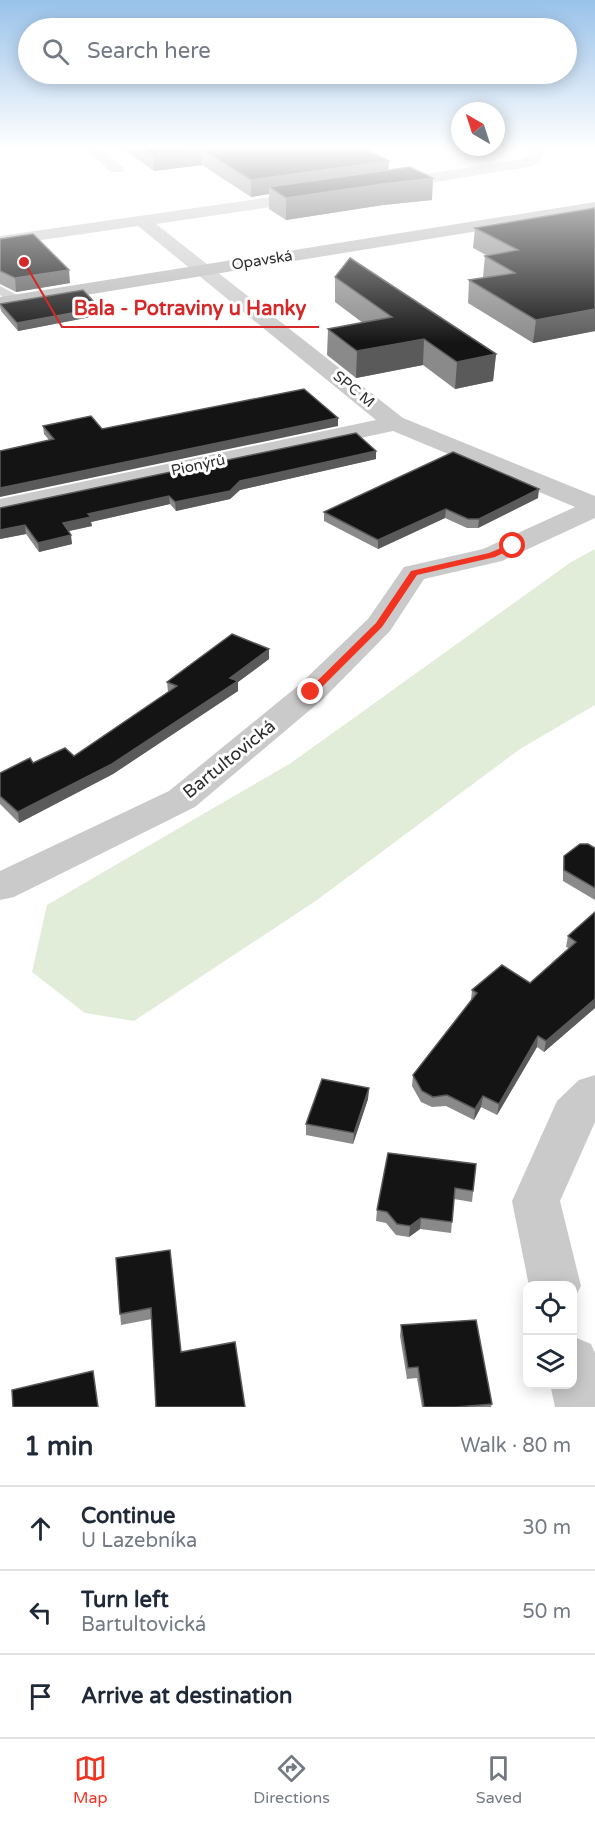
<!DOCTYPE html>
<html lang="en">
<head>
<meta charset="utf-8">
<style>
  body { margin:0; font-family:"Varela Round",sans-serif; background:#f6f6f7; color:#1f2937 }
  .controls { position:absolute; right:18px; bottom:18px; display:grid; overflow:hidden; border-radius:12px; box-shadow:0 3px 15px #0003 }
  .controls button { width:54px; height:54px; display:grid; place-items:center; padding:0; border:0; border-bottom:2px solid #e0e1e3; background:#fff; color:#1f2937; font:30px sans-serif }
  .compass { position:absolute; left:451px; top:102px; width:54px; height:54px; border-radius:50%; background:#fff; box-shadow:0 3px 15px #0003; rotate:321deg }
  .stop { position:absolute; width:18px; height:18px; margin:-14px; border:4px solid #f13422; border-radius:50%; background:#fff }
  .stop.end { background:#f13422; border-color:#fff; box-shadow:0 2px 6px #0008 }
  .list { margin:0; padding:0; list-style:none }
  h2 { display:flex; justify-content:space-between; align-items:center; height:78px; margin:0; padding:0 24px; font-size:26px }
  h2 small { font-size:20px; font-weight:400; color:#747a83 }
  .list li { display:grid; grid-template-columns:39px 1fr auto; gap:18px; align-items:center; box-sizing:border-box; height:84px; padding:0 24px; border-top:2px solid #e0e1e3 }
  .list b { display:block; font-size:22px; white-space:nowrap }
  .list p { margin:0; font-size:20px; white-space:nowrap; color:#747a83 }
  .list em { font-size:20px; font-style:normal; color:#747a83 }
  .icon { flex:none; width:33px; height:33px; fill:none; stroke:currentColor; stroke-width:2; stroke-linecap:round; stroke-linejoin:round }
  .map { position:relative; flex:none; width:595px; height:1407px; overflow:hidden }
  .search { position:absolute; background:#fff; box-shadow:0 3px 15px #0003; left:18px; right:18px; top:18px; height:66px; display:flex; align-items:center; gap:15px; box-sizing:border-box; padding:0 21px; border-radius:33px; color:#747a83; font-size:22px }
  .sheet { height:330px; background:#fff }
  nav { display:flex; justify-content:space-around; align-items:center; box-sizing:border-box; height:84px; border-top:2px solid #e0e1e3; background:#fff; font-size:16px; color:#747a83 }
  nav a { display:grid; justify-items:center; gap:3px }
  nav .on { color:#f13422 }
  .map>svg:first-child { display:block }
  .green { fill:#e1ecd9 }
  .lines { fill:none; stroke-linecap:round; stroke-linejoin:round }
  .lane { fill:#cacaca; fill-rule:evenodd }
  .street { fill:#cacaca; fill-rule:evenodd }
  .secondary { fill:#b7b7b7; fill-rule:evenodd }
  .wall { fill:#8a8a8a }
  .shaded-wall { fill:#5a5a5a }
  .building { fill:#141414; stroke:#5a5a5a; stroke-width:1.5 }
  .route { fill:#f13422 }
  .labels { text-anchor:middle; stroke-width:6; stroke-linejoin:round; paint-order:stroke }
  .far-street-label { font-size:15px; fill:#2d2d2d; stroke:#fff }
  .street-label { font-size:18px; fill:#2d2d2d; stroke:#fff }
  .leader { fill:none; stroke:#d62828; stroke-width:2 }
  .callout-dot { fill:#d62828; stroke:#fff; stroke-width:2 }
  .callout-label { font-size:20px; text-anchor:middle; font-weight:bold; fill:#d62828; stroke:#fff; stroke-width:6; stroke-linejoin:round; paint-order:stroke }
</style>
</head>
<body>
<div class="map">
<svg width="595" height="1407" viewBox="0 0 595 1407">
  <rect width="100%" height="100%" fill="#fff"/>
  <polygon class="green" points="595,549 595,705 520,749 317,900 134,1021 85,1013 32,972 47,905 291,763 571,562"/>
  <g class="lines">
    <polygon class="lane" points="0,286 21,297 21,303 11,303 0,295"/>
    <g class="street">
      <polygon points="82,146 99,146 125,169 123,172 111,172"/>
      <polygon points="531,146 547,146 541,160 533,166 388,190 380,185 388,180 522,159 529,155"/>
      <polygon points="313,191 321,196 319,200 156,224 403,418 595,496 595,518 502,561 424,579 390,631 323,699 195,807 14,897 0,900 0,871 169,791 299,685 368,619 404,567 483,549 575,507 393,431 0,515 0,499 376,420 138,226 0,246 0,236"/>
      <polygon points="595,1075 595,1122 560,1201 581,1286 572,1303 572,1286 529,1286 512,1201 557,1101 579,1080"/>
      <polygon points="572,1336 591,1344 595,1353 595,1407 555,1407 550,1384 572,1384"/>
    </g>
    <polygon class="secondary" points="595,202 595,212 0,309 0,297"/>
  </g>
  <g class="wall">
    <polygon points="119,146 360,146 388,170 432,200 383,205 286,220 269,209 269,194 251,197 202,165 154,171"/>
    <polygon points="595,208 595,331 533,343 468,303 469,280 485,278 483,277 485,256 486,255 473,248 475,228"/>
    <polygon points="0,239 70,283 16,292 0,284"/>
    <polygon points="335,277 496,354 493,381 455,389 423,365 356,378 327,355 328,329 363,323 335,302"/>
    <polygon points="0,304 101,315 18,331 1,311"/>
    <polygon points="43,426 102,429 338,426 49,440 44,434"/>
    <polygon points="376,451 376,459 240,490 230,499 176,511 170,504 91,522 92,526 69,531 72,544 39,552 26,534 0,539 0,508"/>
    <polygon points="538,498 478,528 467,528 445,518 378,549 324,521 324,512"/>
    <polygon points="269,659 238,682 238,691 113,774 19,823 0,804 0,773 33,763 74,756 168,692 167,682"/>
    <polygon points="595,848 595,900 563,881 563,867 564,856"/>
    <polygon points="595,912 595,1008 544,1052 537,1047 497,1115 481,1107 474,1120 446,1106 432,1107 421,1102 412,1086 413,1075 471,1000 472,990 530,983 569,948 566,947 568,936"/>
    <polygon points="369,1088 368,1099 353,1144 306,1135 306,1124"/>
    <polygon points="476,1164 472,1202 454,1199 451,1233 420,1229 409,1237 396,1235 386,1223 376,1221 377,1210"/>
    <polygon points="116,1258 181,1352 156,1407 152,1319 121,1325"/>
    <polygon points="401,1325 492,1404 491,1407 422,1407 417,1378 407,1379 400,1336"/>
  </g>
  <g class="shaded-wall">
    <polygon points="201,149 202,165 154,171 153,155"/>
    <polygon points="389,161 388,177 269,187 269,194 251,197 251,180"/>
    <polygon points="433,178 432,200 383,205 286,220 286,198 383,184"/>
    <polygon points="69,270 70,283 16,292 15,278"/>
    <polygon points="100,308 101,315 18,331 17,323"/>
    <polygon points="595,309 595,331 533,343 536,320"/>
    <polygon points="424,339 423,365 356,378 357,351"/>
    <polygon points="496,354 493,381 455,389 457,362"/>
    <polygon points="338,418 338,426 0,497 0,488"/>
    <polygon points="376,451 376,459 240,490 230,499 176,511 175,502 240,481"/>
    <polygon points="539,489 538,498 478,528 479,519"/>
    <polygon points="169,496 170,504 91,522 92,526 64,532 63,523 88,514"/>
    <polygon points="446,509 445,518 378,549 378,540"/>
    <polygon points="25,525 26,534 0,539 0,530"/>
    <polygon points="71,535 72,544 39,552 38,543"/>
    <polygon points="269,649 269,659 238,682 238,691 113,774 19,823 18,812 230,678"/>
    <polygon points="595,999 595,1008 544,1052 546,1041"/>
    <polygon points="538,1036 537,1047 497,1115 499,1104"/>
    <polygon points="369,1088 368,1099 353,1144 354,1133"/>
    <polygon points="483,1096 481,1107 474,1120 475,1109"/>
    <polygon points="421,1218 420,1229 409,1237 410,1226"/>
  </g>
  <g class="building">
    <polygon points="140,146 360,146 389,161 251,180 201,149 153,155"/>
    <polygon points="410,167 433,178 383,184 286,198 269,187"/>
    <polygon points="595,208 595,309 536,320 469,280 515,273 485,256 518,250 475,228"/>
    <polygon points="33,234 69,270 15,278 0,271 0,239"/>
    <polygon points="350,258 496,354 457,362 424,339 357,351 328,329 392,317 335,277"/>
    <polygon points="83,290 100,308 17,323 0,304"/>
    <polygon points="304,389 338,418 0,488 0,451 54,439 43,426 91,416 102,429"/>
    <polygon points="356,433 376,451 240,481 230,491 175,502 169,496 88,514 91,517 63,523 71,535 38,543 25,525 0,530 0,508"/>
    <polygon points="453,452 539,489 479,519 468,519 446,509 378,540 324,512"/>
    <polygon points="232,634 269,649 230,678 238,681 112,764 18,812 0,796 0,773 30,758 33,763 65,748 74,756 177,686 167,682"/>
    <polygon points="580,844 588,844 595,848 595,888 564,870 564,856"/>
    <polygon points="595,912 595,999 546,1041 538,1036 499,1104 483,1096 475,1109 447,1095 433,1097 422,1091 413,1075 477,993 472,990 502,965 530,983 576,942 568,936"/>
    <polygon points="322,1079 369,1088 354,1133 306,1124"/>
    <polygon points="388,1153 476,1164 473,1191 455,1188 452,1222 421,1218 410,1226 397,1224 387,1212 377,1210"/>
    <polygon points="170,1250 181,1352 235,1342 245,1407 156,1407 151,1308 120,1314 116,1258"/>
    <polygon points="476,1320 492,1404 456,1407 424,1407 418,1367 408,1368 401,1325"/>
    <polygon points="93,1371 98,1407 13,1407 12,1390"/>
  </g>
  <linearGradient id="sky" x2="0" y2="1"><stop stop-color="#99c2ea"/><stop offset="0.43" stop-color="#fff"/><stop offset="1" stop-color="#fff" stop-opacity="0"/></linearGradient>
  <rect width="595" height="343" fill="url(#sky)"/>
  <polygon class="route" points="513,543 516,547 495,557 417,575 382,627 315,694 308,694 308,690 376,623 411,571 489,553"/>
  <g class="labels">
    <g class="far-street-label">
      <text transform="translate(262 260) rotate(-9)" y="5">Opavská</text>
      <text transform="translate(354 389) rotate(39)" y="5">SPC M</text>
      <text transform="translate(198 465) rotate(-12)" y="5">Pionýrů</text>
    </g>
    <g class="street-label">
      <text transform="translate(229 759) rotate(-39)" y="6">Bartultovická</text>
    </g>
  </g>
  <path class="leader" d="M24 262L62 327H319"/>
  <circle class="callout-dot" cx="24" cy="262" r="6"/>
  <g class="callout-label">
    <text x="190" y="315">Bala - Potraviny u Hanky</text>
  </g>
</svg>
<div class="controls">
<button><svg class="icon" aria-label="locate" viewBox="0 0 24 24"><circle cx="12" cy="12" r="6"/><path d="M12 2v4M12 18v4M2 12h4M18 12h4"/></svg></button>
<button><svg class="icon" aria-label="layers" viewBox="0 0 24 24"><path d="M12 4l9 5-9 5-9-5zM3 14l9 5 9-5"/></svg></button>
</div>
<svg class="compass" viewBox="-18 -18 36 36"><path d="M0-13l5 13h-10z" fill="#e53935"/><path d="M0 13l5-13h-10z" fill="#747a83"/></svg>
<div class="stop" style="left:513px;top:546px"></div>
<div class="stop end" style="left:311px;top:692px"></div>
<div class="search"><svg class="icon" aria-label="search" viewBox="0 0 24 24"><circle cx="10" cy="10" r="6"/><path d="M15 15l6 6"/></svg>Search here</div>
</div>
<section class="sheet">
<h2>1 min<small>Walk · 80 m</small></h2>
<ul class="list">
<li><svg class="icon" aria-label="ahead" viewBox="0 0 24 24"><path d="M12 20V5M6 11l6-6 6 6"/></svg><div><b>Continue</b><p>U Lazebníka</p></div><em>30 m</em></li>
<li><svg class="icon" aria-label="left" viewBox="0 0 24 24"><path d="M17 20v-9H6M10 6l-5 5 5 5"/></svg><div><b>Turn left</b><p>Bartultovická</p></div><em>50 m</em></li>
<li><svg class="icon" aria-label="arrive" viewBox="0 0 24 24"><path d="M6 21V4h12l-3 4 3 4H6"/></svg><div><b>Arrive at destination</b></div></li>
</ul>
</section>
<nav>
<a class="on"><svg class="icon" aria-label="map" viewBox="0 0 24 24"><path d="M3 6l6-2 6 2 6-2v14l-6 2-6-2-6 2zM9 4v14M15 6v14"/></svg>Map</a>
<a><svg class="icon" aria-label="directions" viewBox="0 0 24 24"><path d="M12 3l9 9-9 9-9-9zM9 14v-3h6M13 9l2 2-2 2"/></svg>Directions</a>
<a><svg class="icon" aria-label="saved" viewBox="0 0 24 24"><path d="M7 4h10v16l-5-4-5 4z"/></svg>Saved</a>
</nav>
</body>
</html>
